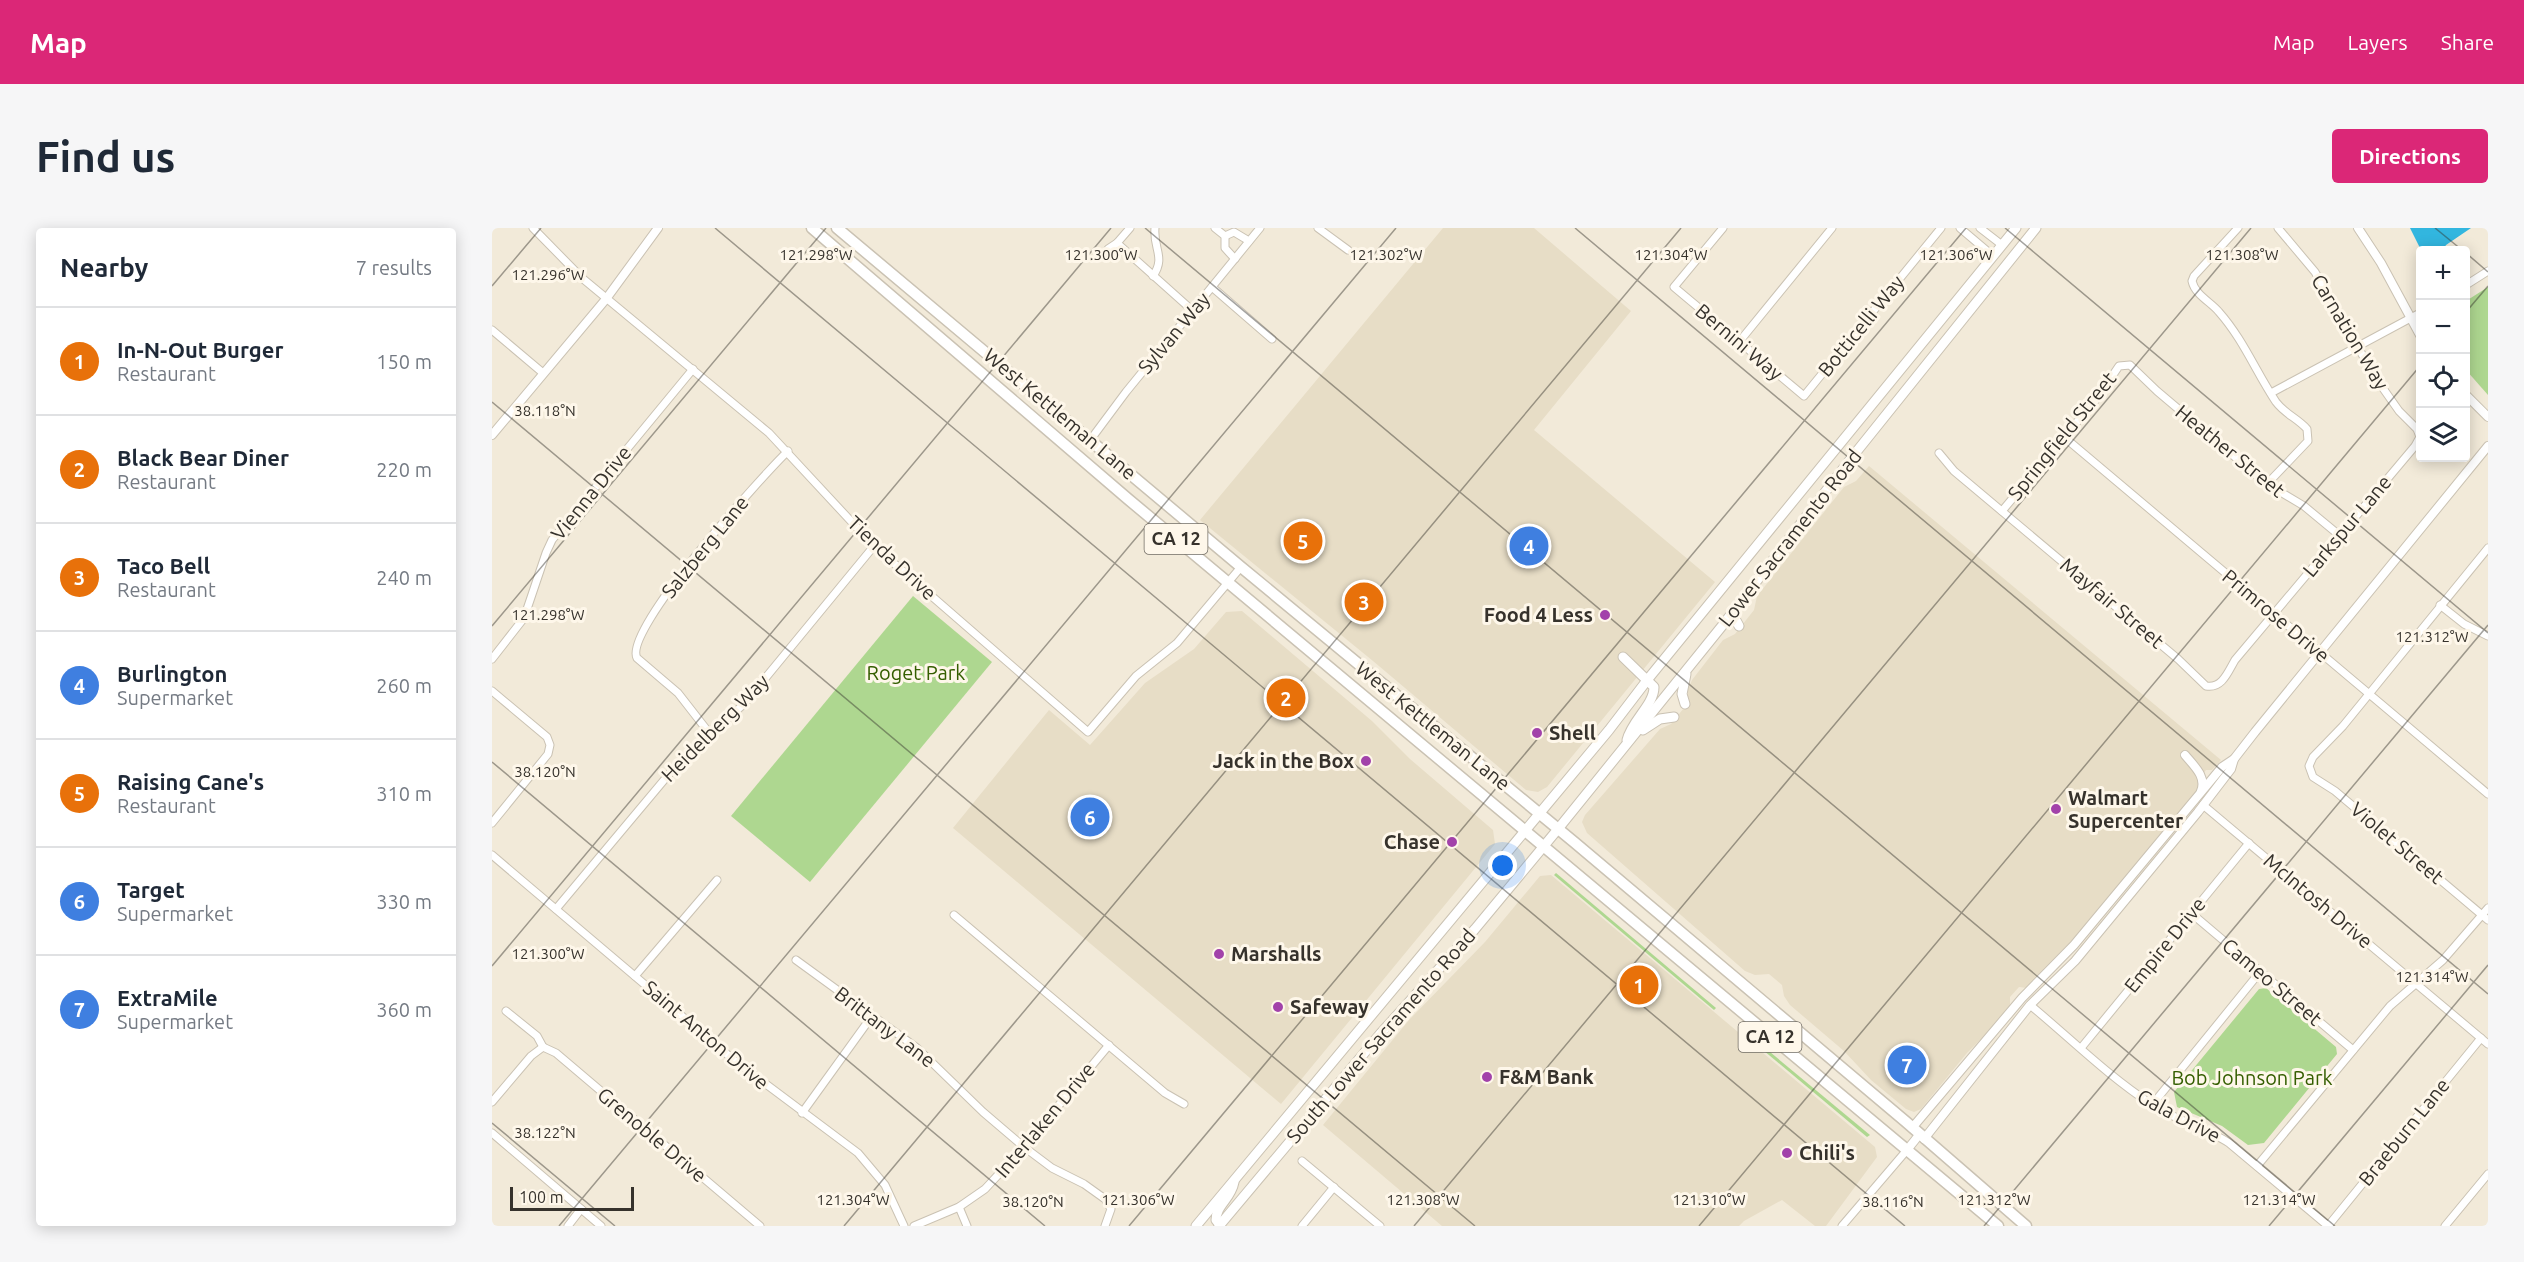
<!DOCTYPE html>
<html lang="en">
<head>
<meta charset="utf-8">
<style>
  body { margin:0; font-family:Ubuntu,sans-serif; background:#f6f6f7; color:#1f2937 }
  .controls { position:absolute; right:18px; top:18px; display:grid; overflow:hidden; border-radius:6px; box-shadow:0 3px 15px #0003 }
  .controls button { width:54px; height:54px; display:grid; place-items:center; padding:0; border:0; border-bottom:2px solid #e0e1e3; background:#fff; color:#1f2937; font:30px sans-serif }
  .scale { position:absolute; left:18px; bottom:15px; width:124px; box-sizing:border-box; padding-left:6px; border:3px solid #36322c; border-top:0; font-size:16px; line-height:21px; white-space:nowrap; color:#36322c; -webkit-text-stroke:4px #fef7ea; paint-order:stroke }
  .you { position:absolute; left:1011px; top:638px; width:21px; height:21px; margin:-15px; border:4px solid #fff; border-radius:50%; background:#1a73e8; box-shadow:0 0 0 9px #1a73e833 }
  .badge { display:grid; place-items:center; width:39px; height:39px; border-radius:50%; background:#db2777; color:#fff; font-size:20px; font-weight:700 }
  .pin { position:absolute; translate:-50% -50%; border:3px solid #fff; box-shadow:0 2px 6px #0006 }
  .list { margin:0; padding:0; list-style:none }
  h2 { display:flex; justify-content:space-between; align-items:center; height:78px; margin:0; padding:0 24px; font-size:26px }
  h2 small { font-size:20px; font-weight:400; color:#747a83 }
  .list li { display:grid; grid-template-columns:39px 1fr auto; gap:18px; align-items:center; box-sizing:border-box; height:108px; padding:0 24px; border-top:2px solid #e0e1e3 }
  .list b { display:block; font-size:22px; white-space:nowrap }
  .list p { margin:0; font-size:20px; white-space:nowrap; color:#747a83 }
  .list em { font-size:20px; font-style:normal; color:#747a83 }
  .icon { flex:none; width:33px; height:33px; fill:none; stroke:currentColor; stroke-width:2; stroke-linecap:round; stroke-linejoin:round }
  .map { position:relative; flex:none; width:1996px; height:998px; overflow:hidden; border-radius:6px }
  header { display:flex; align-items:center; gap:36px; box-sizing:border-box; height:84px; padding:0 30px; background:#db2777; color:#fff }
  header strong { font-size:28px }
  nav { display:flex; gap:33px; margin-inline-start:auto; font-size:21px }
  .intro { display:flex; align-items:center; justify-content:space-between; box-sizing:border-box; height:144px; padding:0 36px }
  h1 { margin:0; font-size:42px }
  .button { padding:15px 27px; border-radius:6px; background:#db2777; color:#fff; font-size:21px; font-weight:700 }
  main { display:flex; gap:36px; padding:0 36px }
  aside { flex:1; background:#fff; border-radius:6px; box-shadow:0 3px 15px #0003 }
  .map>svg:first-child { display:block }
  .built { fill:#e7ddc6 }
  .green { fill:#aed790 }
  .water { fill:#32b6df }
  .lines { fill:none; stroke-linecap:round; stroke-linejoin:round }
  .minor-casing { stroke:#cac2b3; stroke-width:9 }
  .tertiary-casing { stroke:#cac2b3; stroke-width:10 }
  .secondary-casing { stroke:#cac2b3; stroke-width:11 }
  .primary-casing { stroke:#cac2b3; stroke-width:13 }
  .minor { stroke:#fff; stroke-width:7 }
  .tertiary { stroke:#fff; stroke-width:8 }
  .secondary { stroke:#fff; stroke-width:9 }
  .primary { stroke:#fff; stroke-width:10 }
  .ticks { fill:none; stroke:#36322c; stroke-width:1.5; stroke-opacity:0.45 }
  .poi-dot { fill:#a242aa; stroke:#fef7ea; stroke-width:2 }
  .labels { text-anchor:middle; stroke-width:6; stroke-linejoin:round; paint-order:stroke }
  .shield { fill:#fef7ea; stroke:#726d65; stroke-width:1.5 }
  .shield-label { font-size:18px; font-weight:bold; fill:#36322c }
  .street-label { font-size:20px; fill:#36322c; stroke:#fef7ea }
  .poi-label { font-size:20px; font-weight:bold; fill:#36322c; stroke:#fef7ea; text-anchor:start }
  .park-label { font-size:20px; fill:#345e00; stroke:#fef7ea }
  .ticks-label { font-size:15px; text-anchor:middle; fill:#36322c; stroke:#fef7ea; stroke-width:6; stroke-linejoin:round; paint-order:stroke }
</style>
</head>
<body>
<header>
<strong>Map</strong>
<nav><a>Map</a><a>Layers</a><a>Share</a></nav>
</header>
<div class="intro"><h1>Find us</h1><a class="button">Directions</a></div>
<main>
<aside>
<h2>Nearby<small>7 results</small></h2>
<ul class="list">
<li><span class="badge" style="background:#e8710a">1</span><div><b>In-N-Out Burger</b><p>Restaurant</p></div><em>150 m</em></li>
<li><span class="badge" style="background:#e8710a">2</span><div><b>Black Bear Diner</b><p>Restaurant</p></div><em>220 m</em></li>
<li><span class="badge" style="background:#e8710a">3</span><div><b>Taco Bell</b><p>Restaurant</p></div><em>240 m</em></li>
<li><span class="badge" style="background:#3f7fe0">4</span><div><b>Burlington</b><p>Supermarket</p></div><em>260 m</em></li>
<li><span class="badge" style="background:#e8710a">5</span><div><b>Raising Cane's</b><p>Restaurant</p></div><em>310 m</em></li>
<li><span class="badge" style="background:#3f7fe0">6</span><div><b>Target</b><p>Supermarket</p></div><em>330 m</em></li>
<li><span class="badge" style="background:#3f7fe0">7</span><div><b>ExtraMile</b><p>Supermarket</p></div><em>360 m</em></li>
</ul>
</aside>
<div class="map">
<svg width="1996" height="998" viewBox="0 0 1996 998">
  <rect width="100%" height="100%" fill="#f2ead9"/>
  <g class="built">
    <polygon points="951,0 1042,0 1139,83 1042,202 1223,354 1055,559 1046,564 1034,562 881,433 708,292"/>
    <polygon points="1377,238 1729,532 1720,542 1714,542 1708,550 1708,559 1588,704 1535,760 1527,759 1518,769 1518,779 1499,801 1475,825 1429,881 1422,884 1414,881 1379,852 1352,823 1298,777 1292,768 1290,757 1277,746 1263,747 1253,743 1095,605 1090,594 1093,587 1168,501 1179,496 1196,475 1196,461 1200,452 1231,412 1243,406 1262,382 1265,368 1352,259 1364,253"/>
    <polygon points="750,383 880,493 918,531 1001,602 1003,616 789,876 461,600 557,482 598,517 653,455 702,421 734,384"/>
    <polygon points="1059,647 1383,919 1385,929 1334,998 1323,998 1290,972 1252,993 1247,998 950,998 831,897 917,792 993,714 1048,648"/>
  </g>
  <g class="green">
    <polygon points="1996,59 1996,167 1974,142 1974,73"/>
    <polygon points="421,368 500,434 318,654 239,588"/>
    <polygon points="1064,645 1224,780 1222,782 1062,647"/>
    <polygon points="1774,760 1844,819 1845,826 1772,915 1756,917 1730,898 1685,879 1682,864 1767,761"/>
    <polygon points="1249,800 1378,907 1375,909 1247,802"/>
  </g>
  <polygon class="water" points="1918,0 1979,0 1954,17 1951,22 1929,22"/>
  <g class="lines">
    <defs>
      <g id="minor">
        <polyline points="41,0 90,50 277,205 382,318 596,504 644,448 685,415 749,339"/>
        <polyline points="723,0 733,8 733,20 743,31"/>
        <polyline points="826,0 856,22"/>
        <polyline points="1231,0 1182,59 1312,168 1449,0"/>
        <polyline points="1468,0 1501,28"/>
        <polyline points="1488,0 1510,17"/>
        <path d="M 1746,0 L 1702,48 L 1700,53 C 1703,67 1719,74 1727,84 C 1751,111 1764,144 1784,174 C 1793,186 1805,190 1815,201 L 1816,213 L 1775,256"/>
        <polyline points="733,8 742,4 757,13"/>
        <polyline points="625,15 701,83"/>
        <polyline points="616,21 625,15 638,0"/>
        <path d="M 661,48 C 674,29 661,21 663,0"/>
        <polyline points="1974,57 1996,43"/>
        <polyline points="720,59 780,111"/>
        <polyline points="0,102 51,145"/>
        <polyline points="1247,114 1340,0"/>
        <polyline points="1779,165 1928,85"/>
        <polyline points="1572,209 1996,566"/>
        <polyline points="599,211 634,164 768,0"/>
        <path d="M 1447,225 L 1462,243 L 1686,431 L 1714,458 C 1730,461 1736,444 1743,432 L 1923,218 L 1928,209 L 1925,201 L 1907,183 L 1883,149 L 1823,44 L 1786,0"/>
        <polyline points="1510,283 1606,169 1627,138 1638,137 1665,163 1775,256 1812,278 1847,307"/>
        <polyline points="1996,320 1851,498 1821,529 1817,538 1821,549 1843,563 1996,692"/>
        <polyline points="1948,377 1972,396 1996,408"/>
        <polyline points="0,431 32,390 54,325 60,312 201,141"/>
        <polyline points="0,463 55,509 58,517 56,526 0,595"/>
        <path d="M 218,506 L 186,465 L 145,430 C 130,403 271,247 296,223"/>
        <polyline points="1711,577 1996,816"/>
        <polyline points="0,627 243,833 366,925 393,957 412,998"/>
        <polyline points="64,681 188,533 252,476 382,318"/>
        <polyline points="1699,685 1861,822"/>
        <polyline points="462,687 673,865 692,876"/>
        <polyline points="304,732 425,820 491,884 532,919 560,940 592,956 613,971 619,981 613,998"/>
        <polyline points="143,748 225,652"/>
        <path d="M 1538,777 C 1578,810 1616,848 1659,876 C 1683,892 1712,899 1737,915 L 1836,998"/>
        <polyline points="14,783 45,808 51,819"/>
        <polyline points="51,819 64,825 268,998"/>
        <polyline points="1589,820 1757,615"/>
        <polyline points="0,874 39,828 51,819"/>
        <polyline points="1660,877 1768,744"/>
        <polyline points="310,885 380,788"/>
        <polyline points="0,905 109,998"/>
        <polyline points="810,933 888,998"/>
        <polyline points="1765,938 1898,778 1951,732 1996,680"/>
        <polyline points="467,979 475,998"/>
        <polyline points="76,998 89,981"/>
        <polyline points="422,998 467,979 493,961 532,919 617,817"/>
        <polyline points="810,998 842,959"/>
        <polyline points="1350,998 1415,922"/>
        <polyline points="1836,998 1989,810"/>
        <polyline points="1953,998 1996,946"/>
      </g>
      <g id="tertiary">
        <polyline points="1866,0 1889,35 1928,107"/>
        <polyline points="1974,167 1996,189"/>
        <polyline points="0,207 114,71 166,0"/>
        <path d="M 1693,527 C 1702,538 1715,549 1709,563"/>
        <polyline points="1420,900 1530,770 1582,717 1730,539 1742,531"/>
        <polyline points="1432,911 1538,777 1583,733 1706,584 1739,541 1742,531 1763,504 1996,218"/>
        <polyline points="1415,922 1427,907"/>
      </g>
      <g id="secondary">
        <polyline points="1240,385 1247,398"/>
        <path d="M 1131,429 L 1162,459 C 1162,477 1140,492 1135,512"/>
        <polyline points="1193,476 1190,466 1194,446"/>
        <polyline points="1151,502 1168,491 1182,489"/>
        <path d="M 728,997 L 724,992 C 724,977 739,971 742,954"/>
        <polyline points="704,998 1117,502 1156,451 1524,0"/>
        <polyline points="727,998 889,805 983,701 1066,601 1230,398 1357,233 1544,0"/>
      </g>
      <g id="primary">
        <polyline points="320,0 636,271 1506,998"/>
        <polyline points="345,0 749,339 1082,614 1413,893 1534,998"/>
      </g>
    </defs>
    <use href="#minor" class="minor-casing"/>
    <use href="#tertiary" class="tertiary-casing"/>
    <use href="#secondary" class="secondary-casing"/>
    <use href="#primary" class="primary-casing"/>
    <use href="#minor" class="minor"/>
    <use href="#tertiary" class="tertiary"/>
    <use href="#secondary" class="secondary"/>
    <use href="#primary" class="primary"/>
  </g>
  <path class="ticks" d="M 223,0 L 1413,998M 653,0 L 1843,998M 1083,0 L 1996,766M 1513,0 L 1996,405M 1943,0 L 1970,22M 1974,25 L 1996,44M 0,58 L 49,0M 1974,84 L 1996,58M 0,174 L 983,998M 0,398 L 334,0M 0,534 L 553,998M 0,738 L 619,0M 0,895 L 123,998M 67,998 L 904,0M 352,998 L 1189,0M 637,998 L 1474,0M 922,998 L 1759,0M 1207,998 L 1928,138M 1492,998 L 1996,397M 1777,998 L 1996,737"/>
  <g class="poi-dot">
    <circle cx="1113" cy="387" r="6"/>
    <circle cx="1045" cy="505" r="6"/>
    <circle cx="874" cy="533" r="6"/>
    <circle cx="1564" cy="581" r="6"/>
    <circle cx="960" cy="614" r="6"/>
    <circle cx="727" cy="726" r="6"/>
    <circle cx="786" cy="779" r="6"/>
    <circle cx="995" cy="849" r="6"/>
    <circle cx="1295" cy="925" r="6"/>
  </g>
  <g class="labels">
    <g class="shield">
      <rect x="652.5" y="296" width="63" height="30" rx="4.5"/>
      <rect x="1246.5" y="794" width="63" height="30" rx="4.5"/>
    </g>
    <g class="shield-label">
      <text x="684" y="317">CA 12</text>
      <text x="1278" y="815">CA 12</text>
    </g>
    <g class="street-label">
      <text transform="translate(1369 98) rotate(-51)" y="7">Botticelli Way</text>
      <text transform="translate(1858 104) rotate(59)" y="7">Carnation Way</text>
      <text transform="translate(682 105) rotate(-50)" y="7">Sylvan Way</text>
      <text transform="translate(1247 114) rotate(40)" y="7">Bernini Way</text>
      <text transform="translate(568 186) rotate(40)" y="7">West Kettleman Lane</text>
      <text transform="translate(1570 208) rotate(-51)" y="7">Springfield Street</text>
      <text transform="translate(1738 223) rotate(39)" y="7">Heather Street</text>
      <text transform="translate(99 265) rotate(-51)" y="7">Vienna Drive</text>
      <text transform="translate(1855 298) rotate(-50)" y="7">Larkspur Lane</text>
      <text transform="translate(1298 310) rotate(-52)" y="7">Lower Sacramento Road</text>
      <text transform="translate(213 319) rotate(-51)" y="7">Salzberg Lane</text>
      <text transform="translate(400 330) rotate(43)" y="7">Tienda Drive</text>
      <text transform="translate(1620 375) rotate(40)" y="7">Mayfair Street</text>
      <text transform="translate(1784 388) rotate(40)" y="7">Primrose Drive</text>
      <text transform="translate(941 498) rotate(39)" y="7">West Kettleman Lane</text>
      <text transform="translate(223 500) rotate(-45)" y="7">Heidelberg Way</text>
      <text transform="translate(1905 615) rotate(40)" y="7">Violet Street</text>
      <text transform="translate(1826 673) rotate(40)" y="7">McIntosh Drive</text>
      <text transform="translate(1673 717) rotate(-51)" y="7">Empire Drive</text>
      <text transform="translate(1780 754) rotate(40)" y="7">Cameo Street</text>
      <text transform="translate(393 799) rotate(37)" y="7">Brittany Lane</text>
      <text transform="translate(214 807) rotate(40)" y="7">Saint Anton Drive</text>
      <text transform="translate(889 808) rotate(-49)" y="7">South Lower Sacramento Road</text>
      <text transform="translate(1687 888) rotate(28)" y="7">Gala Drive</text>
      <text transform="translate(553 892) rotate(-50)" y="7">Interlaken Drive</text>
      <text transform="translate(1912 904) rotate(-51)" y="7">Braeburn Lane</text>
      <text transform="translate(160 907) rotate(40)" y="7">Grenoble Drive</text>
    </g>
    <g class="poi-label">
      <text x="1101" y="394" text-anchor="end">Food 4 Less</text>
      <text x="1057" y="512">Shell</text>
      <text x="862" y="540" text-anchor="end">Jack in the Box</text>
      <text x="1576" y="577">Walmart<tspan x="1576" dy="23">Supercenter</tspan></text>
      <text x="948" y="621" text-anchor="end">Chase</text>
      <text x="739" y="733">Marshalls</text>
      <text x="798" y="786">Safeway</text>
      <text x="1007" y="856">F&amp;M Bank</text>
      <text x="1307" y="932">Chili's</text>
    </g>
    <g class="park-label">
      <text x="424" y="452">Roget Park</text>
      <text x="1760" y="857">Bob Johnson Park</text>
    </g>
  </g>
  <g class="ticks-label">
    <text x="324" y="32">121.298°W</text>
    <text x="609" y="32">121.300°W</text>
    <text x="894" y="32">121.302°W</text>
    <text x="1179" y="32">121.304°W</text>
    <text x="1464" y="32">121.306°W</text>
    <text x="1750" y="32">121.308°W</text>
    <text x="56" y="52">121.296°W</text>
    <text x="53" y="188">38.118°N</text>
    <text x="56" y="392">121.298°W</text>
    <text x="1940" y="414">121.312°W</text>
    <text x="53" y="549">38.120°N</text>
    <text x="56" y="731">121.300°W</text>
    <text x="1940" y="754">121.314°W</text>
    <text x="53" y="910">38.122°N</text>
    <text x="361" y="977">121.304°W</text>
    <text x="646" y="977">121.306°W</text>
    <text x="931" y="977">121.308°W</text>
    <text x="1217" y="977">121.310°W</text>
    <text x="1502" y="977">121.312°W</text>
    <text x="1787" y="977">121.314°W</text>
    <text x="541" y="979">38.120°N</text>
    <text x="1401" y="979">38.116°N</text>
  </g>
</svg>
<div class="controls">
<button>+</button>
<button>−</button>
<button><svg class="icon" aria-label="locate" viewBox="0 0 24 24"><circle cx="12" cy="12" r="6"/><path d="M12 2v4M12 18v4M2 12h4M18 12h4"/></svg></button>
<button><svg class="icon" aria-label="layers" viewBox="0 0 24 24"><path d="M12 4l9 5-9 5-9-5zM3 14l9 5 9-5"/></svg></button>
</div>
<div class="scale">100 m</div>
<div class="you"></div>
<div class="pin badge" style="left:1147px;top:757px;background:#e8710a">1</div>
<div class="pin badge" style="left:794px;top:470px;background:#e8710a">2</div>
<div class="pin badge" style="left:872px;top:374px;background:#e8710a">3</div>
<div class="pin badge" style="left:1037px;top:318px;background:#3f7fe0">4</div>
<div class="pin badge" style="left:811px;top:313px;background:#e8710a">5</div>
<div class="pin badge" style="left:598px;top:589px;background:#3f7fe0">6</div>
<div class="pin badge" style="left:1415px;top:837px;background:#3f7fe0">7</div>
</div>
</main>
</body>
</html>
